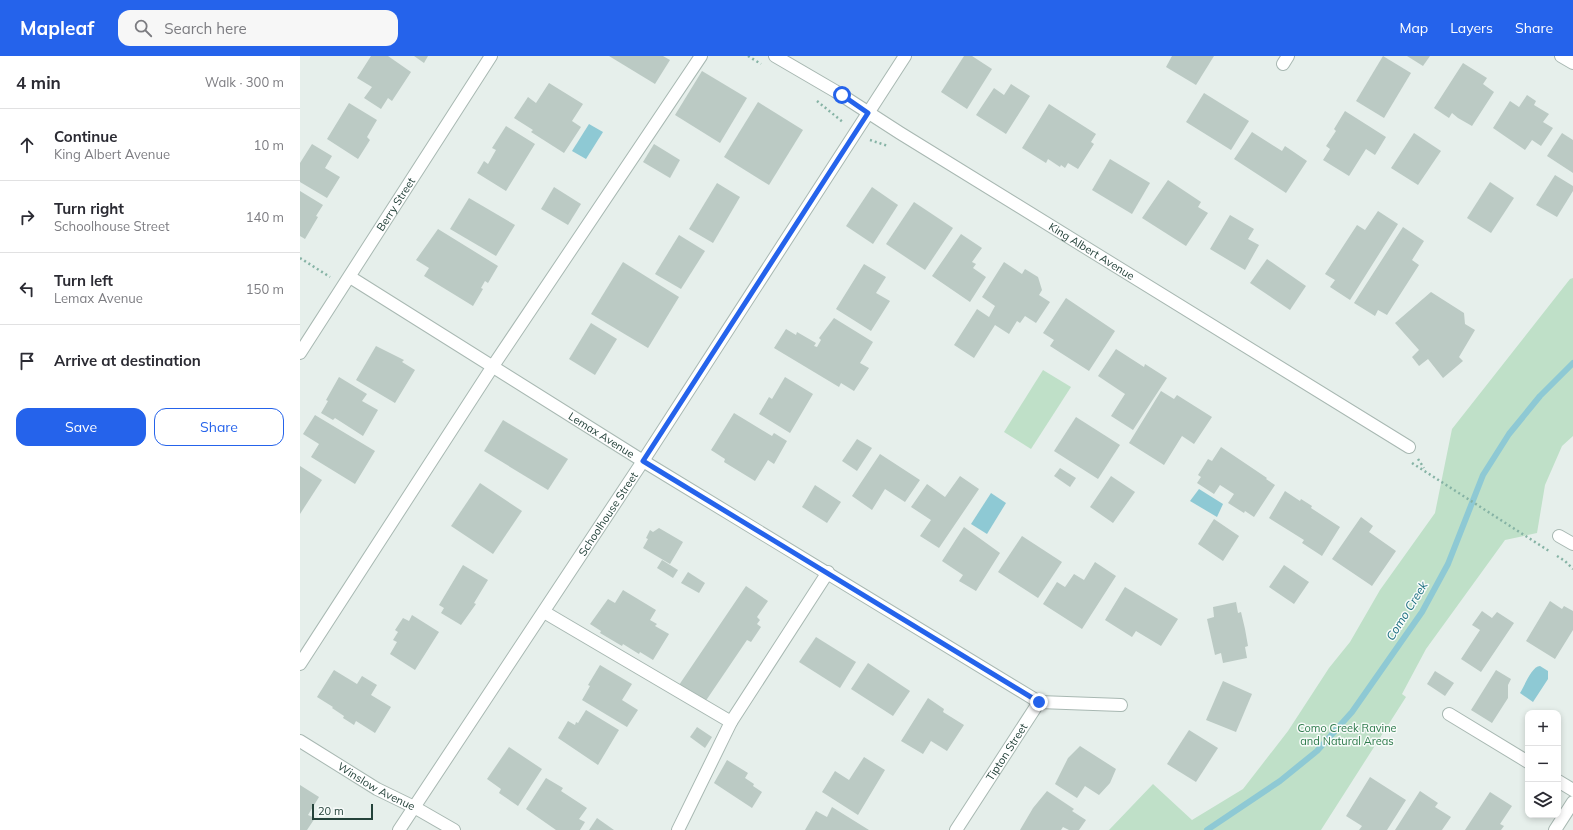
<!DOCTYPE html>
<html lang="en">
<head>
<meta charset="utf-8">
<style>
  body { margin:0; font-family:Mulish,sans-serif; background:#f7f7f7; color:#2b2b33 }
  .controls { position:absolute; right:12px; bottom:12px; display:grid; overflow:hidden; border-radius:8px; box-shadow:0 2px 6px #0003 }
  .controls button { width:36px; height:36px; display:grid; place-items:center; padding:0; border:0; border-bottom:1px solid #e1e1e2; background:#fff; color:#2b2b33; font:20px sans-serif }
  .scale { position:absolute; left:12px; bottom:10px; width:61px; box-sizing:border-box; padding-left:4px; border:2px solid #24423a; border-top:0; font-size:11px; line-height:14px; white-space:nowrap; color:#24423a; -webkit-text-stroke:3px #f7fbf9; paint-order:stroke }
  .stop { position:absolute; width:12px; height:12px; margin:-9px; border:3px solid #2563eb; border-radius:50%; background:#fff }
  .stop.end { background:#2563eb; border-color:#fff; box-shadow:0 1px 4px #0008 }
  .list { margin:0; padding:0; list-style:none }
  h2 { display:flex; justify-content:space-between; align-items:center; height:52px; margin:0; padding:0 16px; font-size:17px }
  h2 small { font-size:13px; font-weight:400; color:#7c7c81 }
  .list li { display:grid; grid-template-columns:26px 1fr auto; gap:12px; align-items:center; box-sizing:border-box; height:72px; padding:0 16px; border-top:1px solid #e1e1e2 }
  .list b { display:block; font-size:15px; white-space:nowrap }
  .list p { margin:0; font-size:13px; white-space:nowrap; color:#7c7c81 }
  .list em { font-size:13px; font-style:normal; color:#7c7c81 }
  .actions { display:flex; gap:8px; padding:12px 16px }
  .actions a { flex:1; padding:9px 0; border:1px solid #2563eb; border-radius:12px; text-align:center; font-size:14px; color:#2563eb }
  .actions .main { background:#2563eb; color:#fff }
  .icon { flex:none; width:22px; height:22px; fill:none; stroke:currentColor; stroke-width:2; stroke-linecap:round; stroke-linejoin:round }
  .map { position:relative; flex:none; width:1273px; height:774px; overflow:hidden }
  header { display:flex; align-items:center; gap:24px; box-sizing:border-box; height:56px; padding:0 20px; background:#2563eb; color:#fff }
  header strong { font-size:19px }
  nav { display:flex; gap:22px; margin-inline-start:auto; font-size:14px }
  .search { width:280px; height:36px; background:#f7f7f7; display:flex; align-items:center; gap:10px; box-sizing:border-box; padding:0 14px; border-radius:12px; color:#7c7c81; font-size:15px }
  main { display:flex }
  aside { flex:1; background:#fff }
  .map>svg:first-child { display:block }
  .green { fill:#bfe0c8 }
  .water { fill:#8ec9d4 }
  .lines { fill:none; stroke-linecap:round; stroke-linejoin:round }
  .stream { stroke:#8ec9d4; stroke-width:6 }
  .building { fill:#bbcac4 }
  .minor-casing { stroke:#a8b8b2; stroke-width:14 }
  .path { stroke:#86b3a5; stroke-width:2.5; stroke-dasharray:2 3; stroke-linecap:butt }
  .minor { stroke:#fff; stroke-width:12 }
  .route { stroke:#2563eb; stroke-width:5 }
  .labels { text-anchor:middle; stroke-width:3; stroke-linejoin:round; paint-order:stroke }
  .street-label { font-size:11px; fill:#24423a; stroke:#f7fbf9 }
  .park-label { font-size:11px; fill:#2d7a4b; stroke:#f7fbf9 }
  .water-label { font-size:12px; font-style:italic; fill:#1c6f80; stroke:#f7fbf9 }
</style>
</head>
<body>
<header>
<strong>Mapleaf</strong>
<div class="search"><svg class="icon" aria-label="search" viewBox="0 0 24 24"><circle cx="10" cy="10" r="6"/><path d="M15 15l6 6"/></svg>Search here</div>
<nav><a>Map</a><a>Layers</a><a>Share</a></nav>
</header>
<main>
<aside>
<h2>4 min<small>Walk · 300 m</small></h2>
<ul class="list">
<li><svg class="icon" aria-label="ahead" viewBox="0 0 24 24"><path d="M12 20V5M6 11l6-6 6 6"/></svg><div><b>Continue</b><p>King Albert Avenue</p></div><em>10 m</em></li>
<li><svg class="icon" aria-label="right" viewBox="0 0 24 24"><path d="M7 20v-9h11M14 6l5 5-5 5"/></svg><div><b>Turn right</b><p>Schoolhouse Street</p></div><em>140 m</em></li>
<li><svg class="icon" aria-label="left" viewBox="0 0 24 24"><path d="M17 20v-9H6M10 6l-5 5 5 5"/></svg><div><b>Turn left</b><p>Lemax Avenue</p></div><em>150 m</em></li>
<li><svg class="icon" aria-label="arrive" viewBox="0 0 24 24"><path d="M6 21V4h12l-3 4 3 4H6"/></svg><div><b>Arrive at destination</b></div></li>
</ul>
<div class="actions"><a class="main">Save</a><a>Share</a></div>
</aside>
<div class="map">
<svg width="1273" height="774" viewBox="0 0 1273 774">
  <rect width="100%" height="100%" fill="#e6efeb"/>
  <g class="green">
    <polygon points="1273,222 1273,380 1262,390 1245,429 1237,477 1205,484 1126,593 1102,638 1106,641 1021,774 809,774 853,728 892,764 943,733 988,675 1029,612 1050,586 1080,534 1135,457 1152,373 1270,223"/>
    <polygon points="743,314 771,331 731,393 704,376"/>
  </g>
  <g class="water">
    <polygon points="289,68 303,76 286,103 272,95"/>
    <polygon points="899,433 923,448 917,461 890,445"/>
    <polygon points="691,437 706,447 687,478 671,468"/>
    <path d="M 1240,610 L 1248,615 L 1248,623 L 1233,646 L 1220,637 C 1225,629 1232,610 1240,610 Z"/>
  </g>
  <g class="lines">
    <polyline class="stream" points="907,774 980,725 1017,695 1052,656 1122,556 1148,508 1183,419 1209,378 1240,340 1273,307"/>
  </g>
  <g class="building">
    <polygon points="71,0 88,0 111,16 92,45 88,42 81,53 64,42 72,31 57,22"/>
    <polygon points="114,0 128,0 124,7"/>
    <polygon points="309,0 363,0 370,4 355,28"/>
    <polygon points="664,0 672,0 692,13 667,53 641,36"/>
    <polygon points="872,0 914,0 896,29 866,11"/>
    <polygon points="1083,0 1111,17 1084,62 1056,45"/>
    <polygon points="1107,0 1130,0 1123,10"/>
    <polygon points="1163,7 1187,22 1183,28 1194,36 1172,70 1158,62 1152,57 1149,62 1134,52"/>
    <polygon points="402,15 447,42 420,87 375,59"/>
    <polygon points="249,27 283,48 272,65 281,71 264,97 231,76 233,74 214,62 228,41 236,47"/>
    <polygon points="711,28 730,40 706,78 676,59 694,32 704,39"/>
    <polygon points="904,37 949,65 931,94 886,66"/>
    <polygon points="1227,39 1236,45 1234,49 1249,58 1243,66 1253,72 1241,90 1232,84 1225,94 1193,72 1210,45 1219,51"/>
    <polygon points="458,46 503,74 469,129 424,101"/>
    <polygon points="49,47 77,64 67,81 70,84 58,103 27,83"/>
    <polygon points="749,48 796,78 791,86 794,88 778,113 768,107 765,112 761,109 760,111 748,103 746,107 722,92"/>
    <polygon points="1045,55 1086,81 1075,99 1066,93 1049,120 1023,104 1030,93 1026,90 1036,75 1034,73"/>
    <polygon points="206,70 235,88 206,135 177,117 184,105 188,108 196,94 192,92"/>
    <polygon points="952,76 982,95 985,90 1007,105 986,137 934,103"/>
    <polygon points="1114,77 1141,95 1118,129 1091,112"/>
    <polygon points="1262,77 1273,84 1273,117 1247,100"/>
    <polygon points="12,88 32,100 25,112 40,121 27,142 0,126 0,107"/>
    <polygon points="354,88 380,104 370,122 343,106"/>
    <polygon points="810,103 850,127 832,158 792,134"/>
    <polygon points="1255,119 1273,130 1273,135 1257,161 1236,149"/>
    <polygon points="868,124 901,146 898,151 908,157 886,190 842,162"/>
    <polygon points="1190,126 1214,142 1191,177 1167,162"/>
    <polygon points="417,127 440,141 413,187 389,173"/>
    <polygon points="254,131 281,148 268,169 241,153"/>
    <polygon points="572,131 598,149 573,188 546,170"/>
    <polygon points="0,135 23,149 16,160 18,161 5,183 0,180"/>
    <polygon points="169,142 215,169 196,200 150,173"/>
    <polygon points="614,146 653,172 625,214 586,188"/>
    <polygon points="1078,155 1098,168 1050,244 1030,231 1035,224 1025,218 1057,169 1065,174"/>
    <polygon points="930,159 954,173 948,183 959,189 945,214 910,193"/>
    <polygon points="1103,171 1124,185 1112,204 1119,209 1087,259 1078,254 1075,260 1054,247"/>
    <polygon points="138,173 198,210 188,227 185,225 181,232 183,233 173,250 124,220 129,212 116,204"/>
    <polygon points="661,178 682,192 672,206 676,208 673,212 686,221 670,246 632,220"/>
    <polygon points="379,179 405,195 381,233 355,218"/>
    <polygon points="967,203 1006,230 990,254 950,227"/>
    <polygon points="323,206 379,241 348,292 291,258"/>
    <polygon points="704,206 722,218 725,213 738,221 742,234 739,239 750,246 736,267 725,260 720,267 717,265 709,278 695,269 674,302 654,289 677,253 689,261 695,250 682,241"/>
    <polygon points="564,208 586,221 576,237 590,245 571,275 536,253"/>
    <polygon points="1131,236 1164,257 1165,268 1175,274 1159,301 1163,305 1143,322 1128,303 1119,310 1112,301 1119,294 1095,267"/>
    <polygon points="766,242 815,275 789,315 750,290 754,284 743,277"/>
    <polygon points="534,262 573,286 560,307 569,312 554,335 541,327 539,331 474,292 486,273 496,279 497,276 516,287 514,290 517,291 521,284 519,282"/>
    <polygon points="291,267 317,283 295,319 269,303"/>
    <polygon points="76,290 104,304 102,306 115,314 95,347 56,324"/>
    <polygon points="816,293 844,311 845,308 867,322 833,374 811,360 825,338 798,320"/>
    <polygon points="39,321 67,338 62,345 78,354 63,380 35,362 33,364 21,357 28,345 26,344"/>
    <polygon points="485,321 513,338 490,377 459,358 469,341 472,343"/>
    <polygon points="861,335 874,343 877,339 912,361 894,388 882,380 864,409 829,387"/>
    <polygon points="434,357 472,380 474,377 487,385 474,408 468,404 455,425 424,406 425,403 411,394"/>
    <polygon points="15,359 75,395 55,428 11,401 19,388 3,378"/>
    <polygon points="776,361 820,389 798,423 754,395"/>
    <polygon points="203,364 268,403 248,434 184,395"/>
    <polygon points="557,383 572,392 557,415 542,405"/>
    <polygon points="921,391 967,422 966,423 975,429 954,461 945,455 944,457 928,447 934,438 920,429 914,438 897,427 901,421 898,419 908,403 912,405"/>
    <polygon points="580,398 620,424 605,446 585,433 572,454 552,440"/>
    <polygon points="0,410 22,424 0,458"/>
    <polygon points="760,412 776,422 770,431 754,420"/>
    <polygon points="660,420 679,433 639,492 620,480 631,464 611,451 627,428 645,441"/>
    <polygon points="811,420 835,436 813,467 790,451"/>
    <polygon points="180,427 222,455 193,498 151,470"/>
    <polygon points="515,429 541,446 527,467 502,451"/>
    <polygon points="985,435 1000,445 1001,443 1012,450 1011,452 1040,471 1022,500 1002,487 1004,484 969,462"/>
    <polygon points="1061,461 1073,470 1069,476 1096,495 1072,530 1032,503"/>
    <polygon points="914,463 939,480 923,505 898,488"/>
    <polygon points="664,471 700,497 676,535 659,525 663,519 642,505"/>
    <polygon points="359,472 383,486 370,508 343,492 348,483 346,482 350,474 353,476"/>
    <polygon points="722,480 762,506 738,542 698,516"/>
    <polygon points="362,504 378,514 373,522 357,512"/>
    <polygon points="795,506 816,520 782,573 743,548 757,526 765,531 774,518 784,524"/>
    <polygon points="163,509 188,524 174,547 176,548 161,569 141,557 144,552 139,549"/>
    <polygon points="984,509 1009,526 994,548 969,531"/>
    <polygon points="388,516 405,527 399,537 381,527"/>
    <polygon points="446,530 468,545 457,561 460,564 457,568 461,571 451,586 447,584 405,646 379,629"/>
    <polygon points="825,531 878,563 861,590 836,575 832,581 805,564"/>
    <polygon points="323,534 356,554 350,564 357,568 355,570 369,578 353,604 340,596 339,598 323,588 322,590 300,577 301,575 290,568 308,543 315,547"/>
    <polygon points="1250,545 1262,553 1264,550 1273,555 1273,574 1255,603 1226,585"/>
    <polygon points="936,546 938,557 941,556 945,573 948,590 945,591 947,602 923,607 921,597 915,599 907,563 914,561 913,551"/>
    <polygon points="1182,555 1192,562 1197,556 1214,567 1181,616 1161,603 1180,574 1172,569"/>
    <polygon points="112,559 139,576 115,614 90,598 97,586 93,584 98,576 95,574 103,562 109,565"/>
    <polygon points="516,581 556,606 540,632 499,606"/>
    <polygon points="568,607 610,635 593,660 551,633"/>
    <polygon points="300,609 332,628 322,644 338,654 327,671 282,644 290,630 288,629"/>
    <polygon points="34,614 57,628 62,620 77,629 71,639 91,651 75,677 56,665 54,669 43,662 44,660 32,652 33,651 17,641"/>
    <polygon points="1196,614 1211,623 1208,629 1208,642 1192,667 1171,654"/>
    <polygon points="1135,615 1154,627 1145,640 1127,628"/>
    <polygon points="923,625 952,638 936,676 906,664"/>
    <polygon points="628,642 644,653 643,656 664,669 647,695 631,685 623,698 601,685"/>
    <polygon points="286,654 319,674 298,709 258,682 268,665 275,669 276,666 278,667"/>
    <polygon points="397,671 412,681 405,692 390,681"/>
    <polygon points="889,674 918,692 896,726 867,708"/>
    <polygon points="780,690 816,713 810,727 799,739 785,730 777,742 755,728 768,702"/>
    <polygon points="209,691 242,713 218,750 199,737 201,733 187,723"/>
    <polygon points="564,701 585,714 558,759 522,736 535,715 549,724"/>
    <polygon points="427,704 448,717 445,722 454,728 453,730 462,736 452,752 414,727"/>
    <polygon points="1070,721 1106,744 1087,774 1059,774 1062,770 1046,760"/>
    <polygon points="246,722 263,732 261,735 287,752 279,763 285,766 280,774 256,774 226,753"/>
    <polygon points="0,729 19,741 8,759 15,762 7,774 0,774"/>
    <polygon points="747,735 774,753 772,755 786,764 779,774 769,774 763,771 761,774 720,774 733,752"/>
    <polygon points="1120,735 1138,747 1135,751 1151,761 1142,774 1095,774"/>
    <polygon points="1190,736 1212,750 1200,768 1204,770 1201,774 1165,774"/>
    <polygon points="532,751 569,774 505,774 516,755 527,761"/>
    <polygon points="297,762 314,774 289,774"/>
  </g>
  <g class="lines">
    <defs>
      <g id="minor">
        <path id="s1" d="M 475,0 L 535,35 L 600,77 L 1109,391"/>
        <polyline points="1261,0 1273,7"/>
        <polyline points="983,8 988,0"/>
        <path id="s2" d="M 50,221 L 343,405 L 739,646"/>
        <path id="s3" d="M 0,297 L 191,0"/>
        <polyline points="1259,480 1273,488"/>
        <polyline points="244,556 431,666 528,516"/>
        <polyline points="0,608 193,310 401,0"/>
        <polyline points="1149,658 1228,706"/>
        <path id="s4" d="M 0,685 L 77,733 L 114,751 L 154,774"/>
        <polyline points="1258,725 1273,734"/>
        <path id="s5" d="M 99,774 L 343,405 L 605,0"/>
        <polyline points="378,774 431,666"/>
        <path id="s6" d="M 656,774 L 739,646 L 821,649"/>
        <polyline points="1255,774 1273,746"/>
      </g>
    </defs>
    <use href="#minor" class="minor-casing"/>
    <g class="path">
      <polyline points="448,0 461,8"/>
      <polyline points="517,45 544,67"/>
      <polyline points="570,84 588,90"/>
      <polyline points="0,202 30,221"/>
      <polyline points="1118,403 1124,412"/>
      <polyline points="1112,407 1249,495"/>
      <polyline points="1257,500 1265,505 1273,513"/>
    </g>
    <use href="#minor" class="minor"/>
  </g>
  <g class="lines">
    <polyline class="route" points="542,39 568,57 343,405 739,646"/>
  </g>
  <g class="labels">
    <g class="street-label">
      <text dy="4" stroke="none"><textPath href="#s3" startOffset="177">Berry Street</textPath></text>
      <text dy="4" stroke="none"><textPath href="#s1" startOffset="372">King Albert Avenue</textPath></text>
      <text dy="4" stroke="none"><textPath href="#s2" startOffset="297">Lemax Avenue</textPath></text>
      <text dy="4" stroke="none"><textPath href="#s5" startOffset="379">Schoolhouse Street</textPath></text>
      <text dy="4" stroke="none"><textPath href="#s6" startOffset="93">Tipton Street</textPath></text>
      <text dy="4" stroke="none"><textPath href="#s4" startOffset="89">Winslow Avenue</textPath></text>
    </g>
    <g class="park-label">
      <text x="1047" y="676">Como Creek Ravine<tspan x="1047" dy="13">and Natural Areas</tspan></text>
    </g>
    <g class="water-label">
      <text transform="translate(1107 555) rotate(-58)" y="4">Como Creek</text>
    </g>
  </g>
</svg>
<div class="controls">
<button>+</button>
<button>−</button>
<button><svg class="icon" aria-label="layers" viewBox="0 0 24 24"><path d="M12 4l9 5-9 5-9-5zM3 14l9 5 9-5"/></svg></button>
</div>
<div class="scale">20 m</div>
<div class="stop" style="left:542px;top:39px"></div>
<div class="stop end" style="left:739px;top:646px"></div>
</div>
</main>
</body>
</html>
